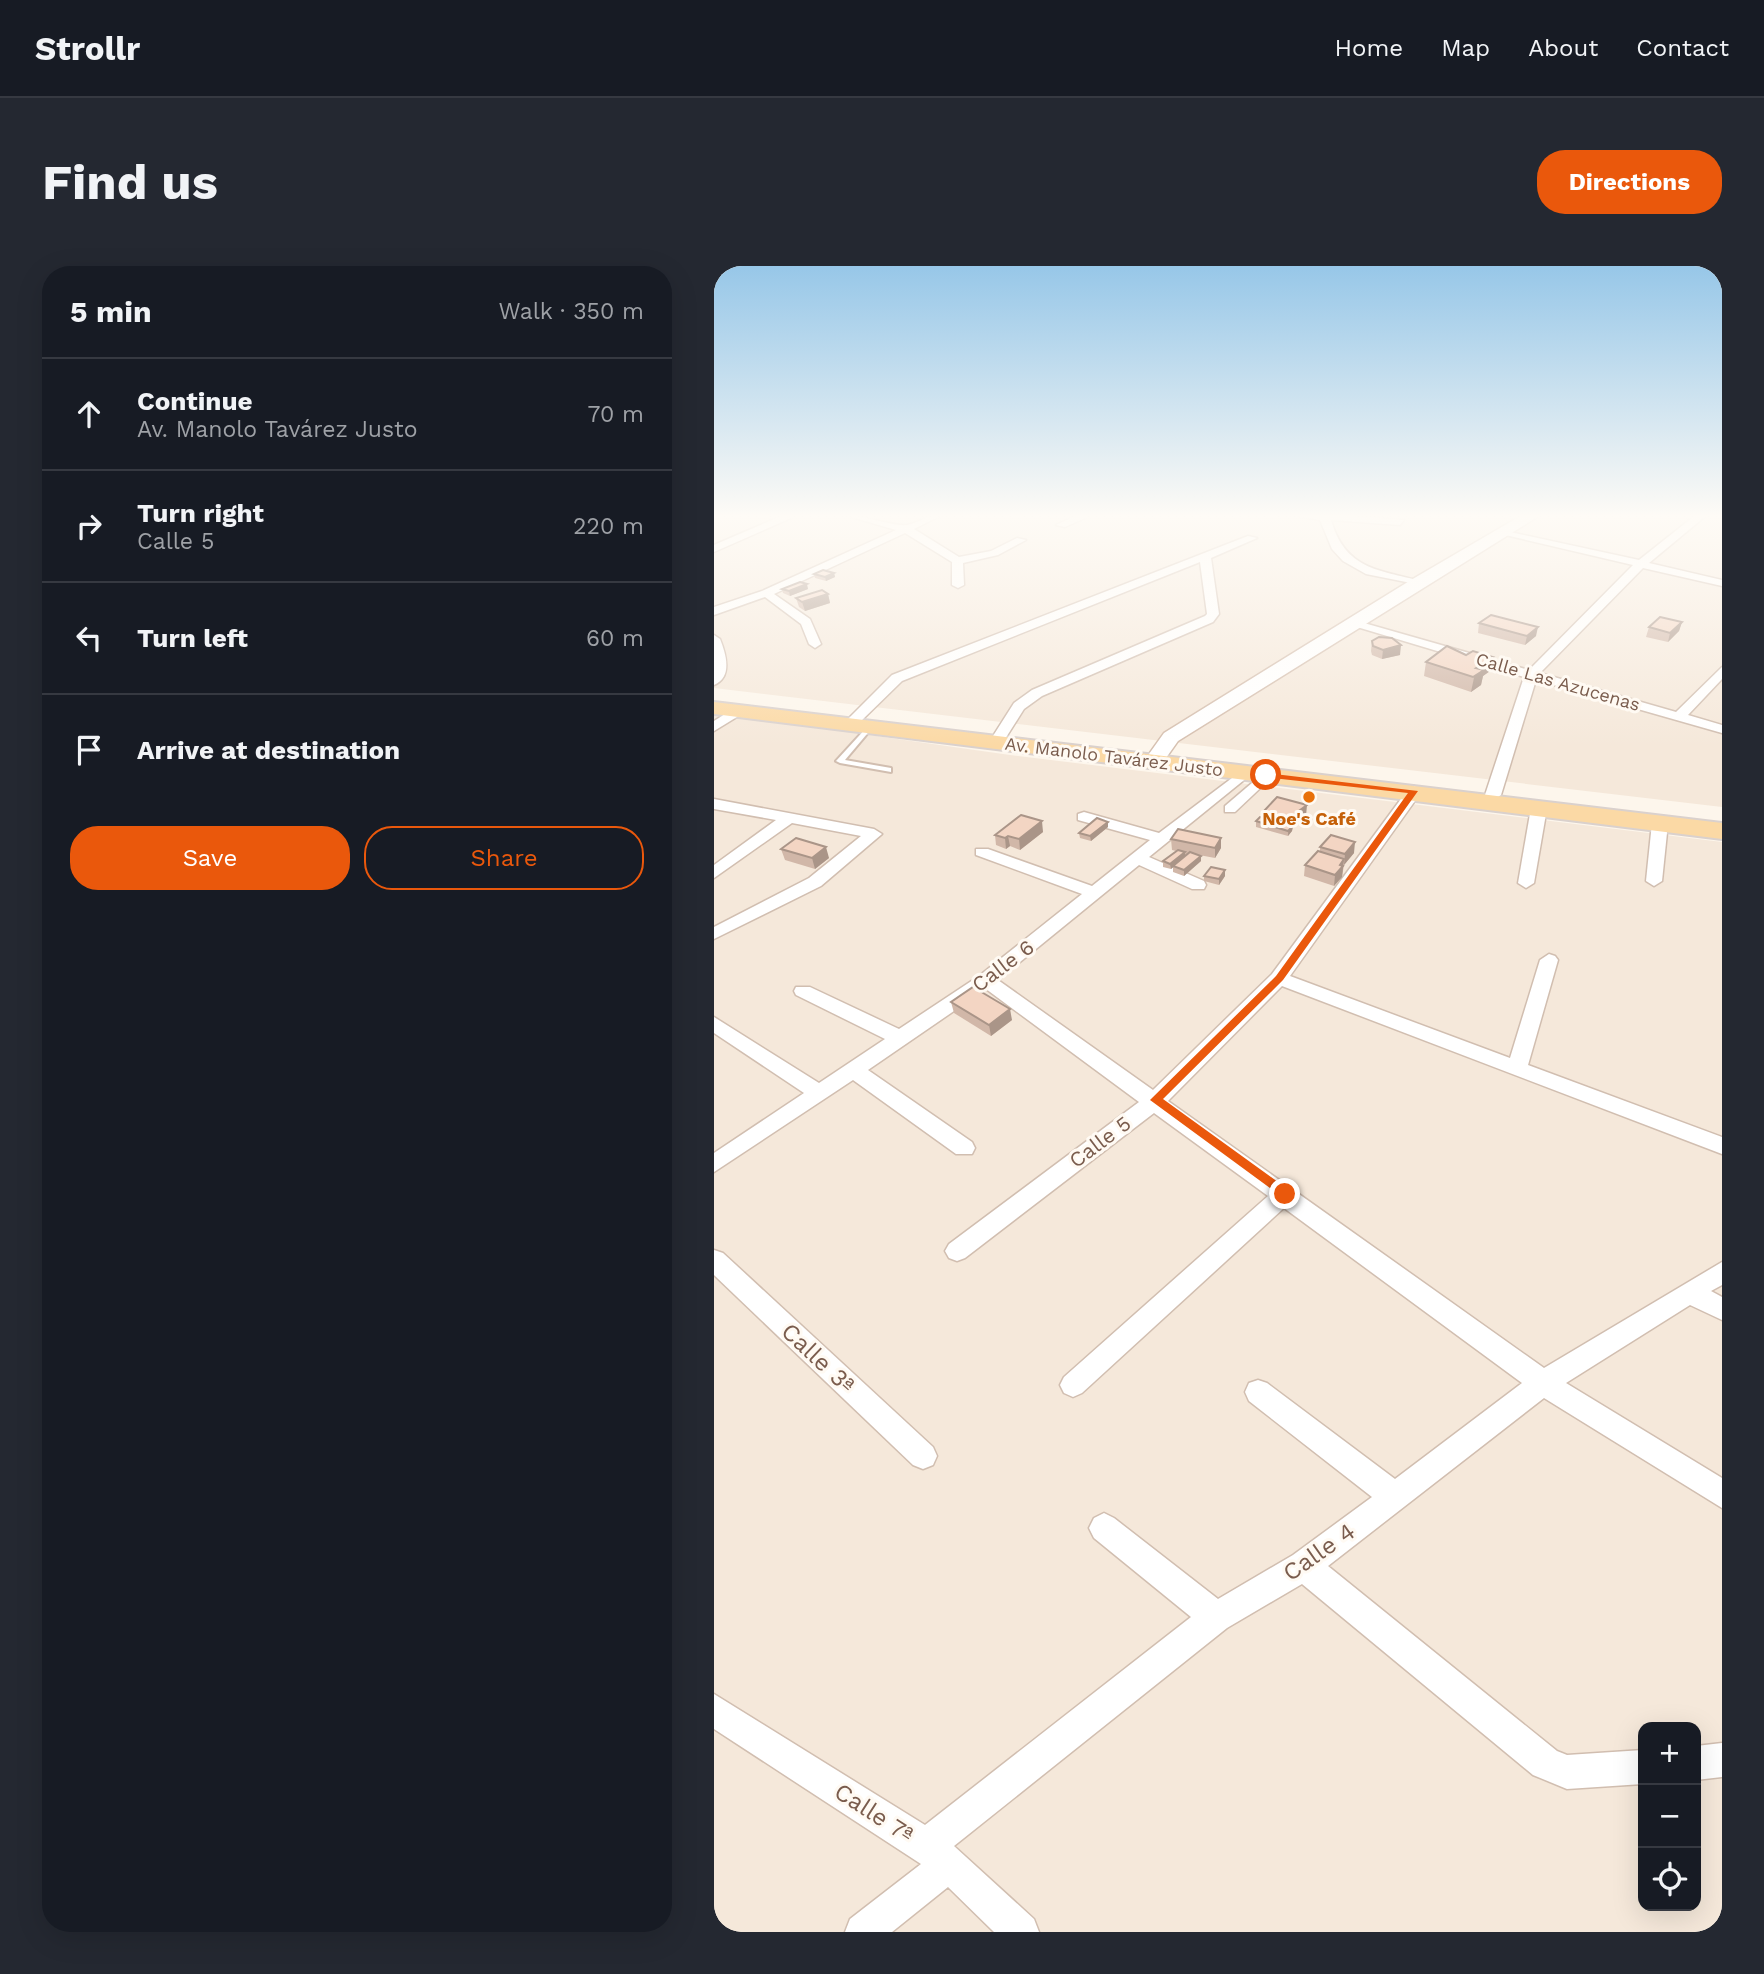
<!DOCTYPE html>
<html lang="en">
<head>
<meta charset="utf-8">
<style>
  body { margin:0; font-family:"Work Sans",sans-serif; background:#242831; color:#f1f3f6 }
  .controls { position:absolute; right:21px; bottom:21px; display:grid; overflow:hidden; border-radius:14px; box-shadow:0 7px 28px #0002 }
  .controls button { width:63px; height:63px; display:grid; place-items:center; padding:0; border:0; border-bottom:2px solid #363941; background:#171b24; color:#f1f3f6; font:35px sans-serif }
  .stop { position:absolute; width:21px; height:21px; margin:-16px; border:5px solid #ea580c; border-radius:50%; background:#fff }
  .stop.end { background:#ea580c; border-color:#fff; box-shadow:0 2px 7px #0008 }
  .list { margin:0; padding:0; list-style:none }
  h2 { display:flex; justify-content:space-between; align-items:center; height:91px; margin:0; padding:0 28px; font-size:30px }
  h2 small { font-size:23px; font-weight:400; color:#9ea1a6 }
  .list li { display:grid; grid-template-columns:46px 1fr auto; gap:21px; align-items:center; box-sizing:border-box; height:112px; padding:0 28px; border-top:2px solid #363941 }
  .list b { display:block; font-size:26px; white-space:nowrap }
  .list p { margin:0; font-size:23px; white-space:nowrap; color:#9ea1a6 }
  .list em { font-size:23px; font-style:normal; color:#9ea1a6 }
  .actions { display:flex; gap:14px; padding:21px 28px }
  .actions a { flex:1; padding:16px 0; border:2px solid #ea580c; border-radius:28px; text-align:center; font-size:24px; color:#ea580c }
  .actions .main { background:#ea580c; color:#fff }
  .icon { flex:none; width:38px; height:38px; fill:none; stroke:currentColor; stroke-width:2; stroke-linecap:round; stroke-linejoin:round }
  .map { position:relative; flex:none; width:1008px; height:1666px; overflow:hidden; border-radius:28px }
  header { display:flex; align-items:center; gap:42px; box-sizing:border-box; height:98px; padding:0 35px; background:#171b24; border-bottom:2px solid #363941 }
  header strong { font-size:33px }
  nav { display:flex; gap:38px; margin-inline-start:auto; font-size:24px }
  .intro { display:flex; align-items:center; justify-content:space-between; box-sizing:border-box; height:168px; padding:0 42px }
  h1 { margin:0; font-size:49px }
  .button { padding:18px 32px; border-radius:28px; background:#ea580c; color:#fff; font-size:24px; font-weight:700 }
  main { display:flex; gap:42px; padding:0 42px }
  aside { flex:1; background:#171b24; border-radius:28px; box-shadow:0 7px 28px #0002 }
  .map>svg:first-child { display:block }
  .residential { fill:#f5e8da; fill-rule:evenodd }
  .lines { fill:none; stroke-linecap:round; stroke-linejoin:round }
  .lane-casing { stroke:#d1beb0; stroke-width:4 }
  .street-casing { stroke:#d1beb0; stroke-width:3 }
  .secondary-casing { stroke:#d6c0b0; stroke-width:3 }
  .primary-casing { stroke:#dad1cd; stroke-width:4 }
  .lane { fill:#fff; fill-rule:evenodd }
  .street { fill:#fff; fill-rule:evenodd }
  .secondary { fill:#fff; fill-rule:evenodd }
  .primary { fill:#fbd9a5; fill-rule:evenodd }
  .wall { fill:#d1b7a8 }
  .shaded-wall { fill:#aa9588 }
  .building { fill:#f3d5c3; stroke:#aa9588; stroke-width:2 }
  .route { fill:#ea580c }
  .food-dot { fill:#e8710a; stroke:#fffaf3; stroke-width:2.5 }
  .labels { text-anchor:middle; stroke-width:6; stroke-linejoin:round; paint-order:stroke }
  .far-street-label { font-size:18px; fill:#7a5c4d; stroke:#fffaf3 }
  .far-food-label { font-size:18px; font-weight:bold; fill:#c56008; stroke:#fffaf3 }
  .street-label { font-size:21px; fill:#7a5c4d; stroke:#fffaf3 }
  .near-street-label { font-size:24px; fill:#7a5c4d; stroke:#fffaf3 }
</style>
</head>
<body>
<header>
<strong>Strollr</strong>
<nav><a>Home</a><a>Map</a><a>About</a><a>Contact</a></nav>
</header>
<div class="intro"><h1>Find us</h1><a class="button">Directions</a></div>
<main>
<aside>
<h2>5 min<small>Walk · 350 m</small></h2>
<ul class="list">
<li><svg class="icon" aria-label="ahead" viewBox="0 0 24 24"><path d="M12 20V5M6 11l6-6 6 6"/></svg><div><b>Continue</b><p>Av. Manolo Tavárez Justo</p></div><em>70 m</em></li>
<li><svg class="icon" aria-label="right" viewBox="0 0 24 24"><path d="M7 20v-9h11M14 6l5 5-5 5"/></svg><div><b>Turn right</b><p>Calle 5</p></div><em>220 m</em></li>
<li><svg class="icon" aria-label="left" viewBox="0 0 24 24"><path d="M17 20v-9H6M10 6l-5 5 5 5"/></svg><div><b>Turn left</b></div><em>60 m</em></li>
<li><svg class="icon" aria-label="arrive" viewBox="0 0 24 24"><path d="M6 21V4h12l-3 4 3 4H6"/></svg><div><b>Arrive at destination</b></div></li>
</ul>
<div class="actions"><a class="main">Save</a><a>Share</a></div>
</aside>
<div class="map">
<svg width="1008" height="1666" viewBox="0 0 1008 1666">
  <rect width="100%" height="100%" fill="#fdf6ec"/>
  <g class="residential">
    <polygon points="0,248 1008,248 1008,541 0,422"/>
    <path d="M 0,447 L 296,489 L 1008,576 L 1008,1666 L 0,1666 ZM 929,1461 L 982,1461 L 982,1640 L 929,1640 Z"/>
  </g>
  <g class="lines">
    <defs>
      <polygon id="lane" points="156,459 158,460 158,462 131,494 177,502 177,506 126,497 122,495 154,460"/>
      <g id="street">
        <polygon points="72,248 86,248 0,286 0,279"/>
        <path d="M 127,248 C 145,248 181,261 193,259 C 207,256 215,248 230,248 L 200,263 L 245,291 L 277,285 L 303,272 L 312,274 L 284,289 L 249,297 L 250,319 L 244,322 L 238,319 L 238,296 L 191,267 L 60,328 L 96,353 L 107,378 L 101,382 L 95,378 L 87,358 L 51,331 L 0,349 L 0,341 L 48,325 L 182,264 Z"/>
        <polygon points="365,248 380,248 351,261 342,259"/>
        <path d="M 615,248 L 690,254 L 686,259 L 617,254 C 631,303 664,304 707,315 L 707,319 L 652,308 L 629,295 L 618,283 L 606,254 L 577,249 Z"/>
        <polygon points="983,248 994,248 935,297 1008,314 1008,320 929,302 826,407 962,446 1008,401 1008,413 974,449 1008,459 1008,467 822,414 787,529 779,534 774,532 771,529 810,411 633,358 643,355 815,404 919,299 787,268 787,264 925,294"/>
        <polygon points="534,270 543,272 497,292 505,348 499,356 328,430 310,443 291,473 279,470 300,437 318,424 491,350 493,348 486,296 188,415 146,456 134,453 178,409"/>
        <path d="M 0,369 L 6,373 C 12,388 19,411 0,419 Z"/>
        <polygon points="19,443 31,446 0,465 0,455"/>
        <polygon points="530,503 537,507 535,510 435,591 490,615 492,619 490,623 478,623 425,599 284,714 439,824 558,708 695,522 700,520 708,525 576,710 796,792 826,694 835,688 841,690 844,694 814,799 1008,871 1008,888 568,720 454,835 830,1102 1008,996 1008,1019 997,1025 1008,1031 1008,1054 976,1039 852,1117 1008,1212 1008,1242 830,1132 614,1300 843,1485 853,1489 929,1484 929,1518 853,1523 819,1509 588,1318 513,1362 240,1580 320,1653 325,1666 280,1666 234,1621 178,1666 131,1666 136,1653 207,1598 0,1463 0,1428 211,1559 477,1351 380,1272 375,1262 380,1252 390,1247 400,1252 504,1333 579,1289 658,1231 535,1135 531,1126 535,1117 544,1114 553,1117 681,1213 808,1117 570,942 368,1127 359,1131 350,1127 346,1119 350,1111 554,930 440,847 251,992 243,995 235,992 231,985 235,978 425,836 272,723 154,804 258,876 261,882 258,888 242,888 139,814 0,906 0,887 90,827 0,767 0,751 105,817 171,773 82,729 80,725 82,721 96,721 185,763 265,710 368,628 262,589 262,583 274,583 378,620 436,574 364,554 364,548 370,546 445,567"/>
        <polygon points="552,505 557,506 557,512 521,546 511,546 511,540"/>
        <polygon points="0,533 160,563 168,568 107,620 0,673 0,661 95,612 147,570 78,557 0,612 0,599 62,554 0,543"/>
        <polygon points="825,537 833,542 820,617 812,622 804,617 817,542"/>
        <polygon points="946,552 954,557 948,615 940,620 932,615 938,557"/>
        <polygon points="0,984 9,987 219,1181 223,1190 219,1199 209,1203 199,1199 0,1009"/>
        <polygon points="1008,1477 1008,1511 982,1514 982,1480"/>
      </g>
      <polygon id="secondary" points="810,248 828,248 464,475 447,499 433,499 430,495 450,467 697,314"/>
      <polygon id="primary" points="0,436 1008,557 1008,573 0,448"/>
    </defs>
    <use href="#lane" class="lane-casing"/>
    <use href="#street" class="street-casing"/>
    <use href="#secondary" class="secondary-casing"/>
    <use href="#primary" class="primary-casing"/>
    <use href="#lane" class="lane"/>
    <use href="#street" class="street"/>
    <use href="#secondary" class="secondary"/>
    <use href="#primary" class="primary"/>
  </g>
  <g class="wall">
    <polygon points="120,307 121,311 112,315 101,312 100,308"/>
    <polygon points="68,323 94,323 76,330 69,327"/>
    <polygon points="114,328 116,337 91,345 85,341 82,332"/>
    <polygon points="968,356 965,365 954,376 932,371 935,361"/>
    <polygon points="765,357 822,370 811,379 764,367"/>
    <polygon points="658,375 686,389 668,393 658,389 657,385"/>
    <polygon points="752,389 779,391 776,405 769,410 767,419 757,426 710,410 712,396"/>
    <polygon points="550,545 592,550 579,560 578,565 574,570 542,561 542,555 549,552"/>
    <polygon points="394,561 377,575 366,572 365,567"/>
    <polygon points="329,566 306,584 296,580 292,583 282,579 281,569"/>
    <polygon points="507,572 507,582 501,592 485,589 487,590 487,595 470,610 459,606 459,601 457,603 449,601 449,595 462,585 458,584 457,573"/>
    <polygon points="606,581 640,587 630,599 628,611 620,620 590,610 591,599 606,586"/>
    <polygon points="67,583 115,592 101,603 71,594"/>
    <polygon points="490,610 511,610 505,619 490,615"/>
    <polygon points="237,736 298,754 277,770 240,747"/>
  </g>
  <g class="shaded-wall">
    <polygon points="120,307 121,311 112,315 111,311"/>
    <polygon points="93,318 94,323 76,330 75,325"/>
    <polygon points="114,328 116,337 91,345 88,336"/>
    <polygon points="968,356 965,365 954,376 956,367"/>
    <polygon points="824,361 822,370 811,379 813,370"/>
    <polygon points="687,379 686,389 668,393 669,384"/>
    <polygon points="779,391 776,405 769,410 767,419 757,426 762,402"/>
    <polygon points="593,539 592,550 579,560 578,565 574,570 575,552"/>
    <polygon points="328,555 329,566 306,584 305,573"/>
    <polygon points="394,556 394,561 377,575 376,570"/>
    <polygon points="294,570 296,580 292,583 291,572"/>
    <polygon points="507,572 507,582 501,592 501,582"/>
    <polygon points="641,576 640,587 630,599 631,588"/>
    <polygon points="112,581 115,592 101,603 98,592"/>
    <polygon points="471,586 471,592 457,603 456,598"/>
    <polygon points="487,590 487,595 470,610 470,604"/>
    <polygon points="630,593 628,611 620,620 621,609 626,599"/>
    <polygon points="511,604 511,610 505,619 505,613"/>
    <polygon points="296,743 298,754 277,770 275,759"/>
  </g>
  <g class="building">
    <polygon points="109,304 120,307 111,311 100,308"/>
    <polygon points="86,316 93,318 75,325 68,323"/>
    <polygon points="108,324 114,328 88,336 82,332"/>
    <polygon points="777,349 824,361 813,370 765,357"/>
    <polygon points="946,351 968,356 956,367 935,361"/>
    <polygon points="665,371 678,372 687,379 669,384 659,380 658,375"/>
    <polygon points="733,380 752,389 759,385 779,391 762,402 770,404 759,411 712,396"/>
    <polygon points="563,531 593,539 575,552 550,545"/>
    <polygon points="307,549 328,555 305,573 294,570 291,572 281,569"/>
    <polygon points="546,551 579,560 574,565 542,555"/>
    <polygon points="383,552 394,556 376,570 365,567"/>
    <polygon points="464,563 507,572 501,582 457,573"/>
    <polygon points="617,569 641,576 631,588 606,581"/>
    <polygon points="82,572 112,581 98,592 67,583"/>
    <polygon points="464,584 471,586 456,598 449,595"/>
    <polygon points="604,585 630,593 626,599 629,600 621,609 591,599"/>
    <polygon points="476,586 487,590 470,604 459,600"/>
    <polygon points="497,601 511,604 505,613 490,610"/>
    <polygon points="259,721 296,743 275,759 237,736"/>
  </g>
  <linearGradient id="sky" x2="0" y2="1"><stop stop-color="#97c7e8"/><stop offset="0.52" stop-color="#fefbf6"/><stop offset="1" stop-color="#fefbf6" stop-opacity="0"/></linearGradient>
  <rect width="1008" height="481" fill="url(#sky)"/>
  <polygon class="route" points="552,507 704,525 569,714 449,833 575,924 575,931 571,933 436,834 562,710 694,527 549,511"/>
  <circle class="food-dot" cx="595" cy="531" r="7"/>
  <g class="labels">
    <g class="far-street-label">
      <text transform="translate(844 416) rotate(16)" y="6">Calle Las Azucenas</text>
      <text transform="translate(400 491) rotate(7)" y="6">Av. Manolo Tavárez Justo</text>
    </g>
    <g class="far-food-label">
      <text x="595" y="559">Noe's Café</text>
    </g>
    <g class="street-label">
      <text transform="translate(289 700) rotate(-37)" y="7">Calle 6</text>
      <text transform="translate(386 876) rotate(-37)" y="7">Calle 5</text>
    </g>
    <g class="near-street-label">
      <text transform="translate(104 1092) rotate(43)" y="8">Calle 3ª</text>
      <text transform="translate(605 1286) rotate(-35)" y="8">Calle 4</text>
      <text transform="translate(160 1547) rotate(33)" y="8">Calle 7ª</text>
    </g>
  </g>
</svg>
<div class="controls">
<button>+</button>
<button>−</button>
<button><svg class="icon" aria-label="locate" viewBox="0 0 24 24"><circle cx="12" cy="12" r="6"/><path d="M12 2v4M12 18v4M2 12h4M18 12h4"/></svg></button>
</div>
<div class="stop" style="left:552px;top:509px"></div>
<div class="stop end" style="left:571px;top:928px"></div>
</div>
</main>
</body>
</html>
